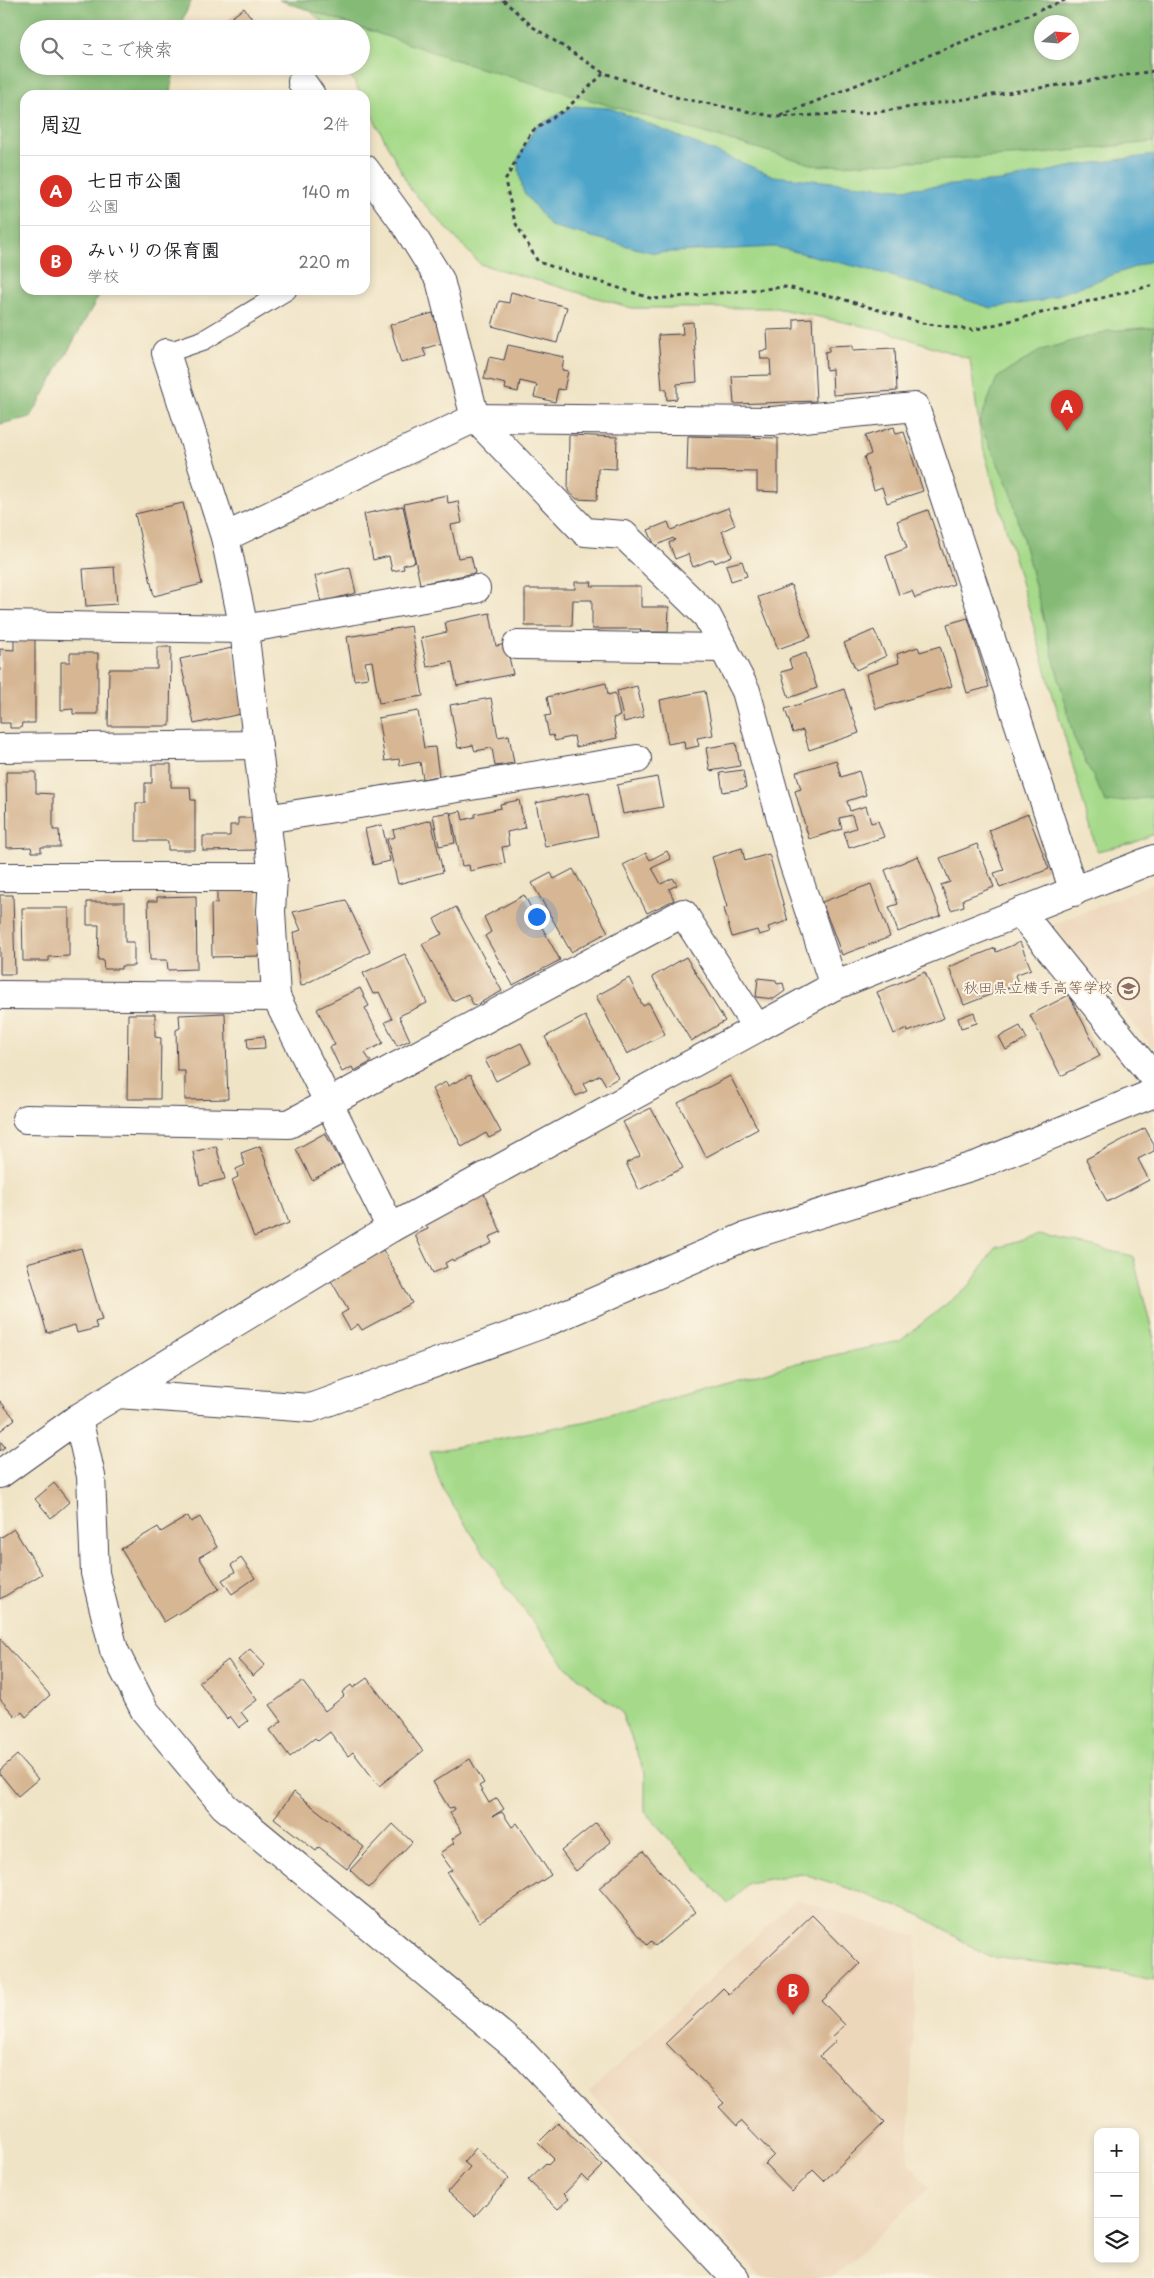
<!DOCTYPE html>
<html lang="ja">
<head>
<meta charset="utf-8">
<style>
  body { margin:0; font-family:"Playpen Sans","Klee One",sans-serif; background:#f2f2f2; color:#202124 }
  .controls { position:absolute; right:15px; bottom:15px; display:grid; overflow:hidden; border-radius:10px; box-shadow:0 2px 8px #0003 }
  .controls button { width:45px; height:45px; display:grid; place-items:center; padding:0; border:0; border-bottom:1px solid #e0e0e0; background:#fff; color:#202124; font:25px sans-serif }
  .compass { position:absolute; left:1034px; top:15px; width:45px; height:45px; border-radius:50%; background:#fff; box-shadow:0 2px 8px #0003; rotate:74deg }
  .you { position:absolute; left:536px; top:916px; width:18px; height:18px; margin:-12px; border:4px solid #fff; border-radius:50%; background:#1a73e8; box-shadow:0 0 0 8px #1a73e833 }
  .badge { display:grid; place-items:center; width:32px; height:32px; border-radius:50%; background:#d93025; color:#fff; font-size:16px; font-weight:700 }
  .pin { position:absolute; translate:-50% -41px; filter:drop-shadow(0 1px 2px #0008) }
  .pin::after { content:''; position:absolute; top:26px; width:18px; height:15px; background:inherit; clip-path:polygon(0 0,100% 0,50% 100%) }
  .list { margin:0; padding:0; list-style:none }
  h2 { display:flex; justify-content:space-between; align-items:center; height:65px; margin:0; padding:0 20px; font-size:21px }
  h2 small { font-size:16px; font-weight:400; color:#757577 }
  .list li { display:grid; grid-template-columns:32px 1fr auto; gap:15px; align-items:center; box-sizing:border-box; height:70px; padding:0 20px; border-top:1px solid #e0e0e0 }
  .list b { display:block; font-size:19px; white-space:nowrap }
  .list p { margin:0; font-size:16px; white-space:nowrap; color:#757577 }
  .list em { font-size:16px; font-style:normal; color:#757577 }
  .icon { flex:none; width:28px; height:28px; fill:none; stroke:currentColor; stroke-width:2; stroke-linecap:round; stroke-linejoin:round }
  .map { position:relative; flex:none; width:1154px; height:2278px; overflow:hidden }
  .search { position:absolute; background:#fff; box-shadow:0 2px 8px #0003; left:20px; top:20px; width:350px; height:55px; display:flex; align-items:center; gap:12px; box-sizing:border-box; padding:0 18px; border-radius:28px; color:#757577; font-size:19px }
  .panel { position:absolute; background:#fff; box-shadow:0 2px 8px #0003; left:20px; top:90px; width:350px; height:205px; border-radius:15px }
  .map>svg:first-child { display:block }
  .built { fill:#edd7bb }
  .green { fill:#a6da8a; stroke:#647e62; fill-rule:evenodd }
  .forest { fill:#84ba76; stroke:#536e58; fill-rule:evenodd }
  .water { fill:#4da5ca; stroke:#386482 }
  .building { fill:#d6b693 }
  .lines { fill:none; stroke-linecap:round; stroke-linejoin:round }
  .service-casing { stroke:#413f50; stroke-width:21 }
  .minor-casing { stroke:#413f50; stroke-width:30 }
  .path { stroke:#413f50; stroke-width:3; stroke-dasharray:4 4; stroke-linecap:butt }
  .service { stroke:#fff; stroke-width:19 }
  .minor { stroke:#fff; stroke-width:28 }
  .labels { text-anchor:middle; stroke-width:4; stroke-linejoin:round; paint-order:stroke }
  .education-label { font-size:15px; fill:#785e54; stroke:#fcf5e5; text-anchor:end }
</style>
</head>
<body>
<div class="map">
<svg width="1154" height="2278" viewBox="0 0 1154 2278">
  <rect width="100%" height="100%" fill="#fcf5e5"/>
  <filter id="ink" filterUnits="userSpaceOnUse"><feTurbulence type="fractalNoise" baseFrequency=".02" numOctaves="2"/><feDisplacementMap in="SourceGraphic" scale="10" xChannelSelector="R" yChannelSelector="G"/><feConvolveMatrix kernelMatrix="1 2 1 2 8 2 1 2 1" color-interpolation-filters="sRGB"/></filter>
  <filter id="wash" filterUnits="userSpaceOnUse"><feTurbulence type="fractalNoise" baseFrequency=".0096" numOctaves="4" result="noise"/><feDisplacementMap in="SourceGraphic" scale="20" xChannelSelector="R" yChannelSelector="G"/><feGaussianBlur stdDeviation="1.12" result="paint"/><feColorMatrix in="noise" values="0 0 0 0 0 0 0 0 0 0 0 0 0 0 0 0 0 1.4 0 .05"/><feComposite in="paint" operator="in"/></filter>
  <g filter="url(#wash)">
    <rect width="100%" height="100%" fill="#f0e4c6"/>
    <g class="built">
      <polygon points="1154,883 1154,1050 1053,925"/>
      <polygon points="796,1899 917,1937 908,2163 930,2187 833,2278 761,2278 589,2092"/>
    </g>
    <g class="green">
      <path d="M 297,0 L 1154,0 L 1154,834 L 1133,843 L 1097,851 L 981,440 L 970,359 L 882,330 L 776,308 L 632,308 L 480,264 L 411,190 L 365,102 L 365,95 L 361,95 L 346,66 L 361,66 L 361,29 L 327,29 L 324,23 ZM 1042,22 L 1072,22 L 1072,52 L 1042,52 Z"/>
      <polygon points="1039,1235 1133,1256 1154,1339 1154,1980 1099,1969 989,1957 922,1916 854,1890 801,1873 748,1883 728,1904 645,1812 645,1773 621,1712 567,1668 504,1583 444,1492 429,1452 588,1421 797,1363 900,1341 970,1285 995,1248"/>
    </g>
    <g class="forest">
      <polygon points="0,0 192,0 178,29 29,29 29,66 174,66 171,95 25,95 25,290 102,290 31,417 0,424"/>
      <path d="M 279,0 L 1154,0 L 1154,142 L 1029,155 L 818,166 L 480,68 ZM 1042,22 L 1072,22 L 1072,52 L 1042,52 Z"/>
      <polygon points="1154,327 1154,797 1106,803 1074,738 1011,492 979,423 997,378 1041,350 1108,331"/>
    </g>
    <polygon class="water" points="574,106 610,108 774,176 900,189 1001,181 1079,165 1154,155 1154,260 1041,301 991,308 882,273 776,247 654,253 550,226 523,191 517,161 535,127"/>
    <g id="blocks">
      <g class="building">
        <polygon points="244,8 260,29 216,29"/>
        <polygon points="511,292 567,307 557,343 492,326 499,301 509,303"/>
        <polygon points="433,313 442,343 423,349 426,356 401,363 390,325"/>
        <polygon points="812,318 816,401 734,404 732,376 771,375 770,359 761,359 760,351 768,350 767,330 794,329 794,319"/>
        <polygon points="693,322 697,382 677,384 677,399 667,400 666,389 662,389 658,335 683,334 682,323"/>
        <polygon points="508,345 564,357 562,370 568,371 564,390 558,389 555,402 534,397 537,385 520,381 518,392 505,389 506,384 484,379 489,357 504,360"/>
        <polygon points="853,345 853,350 895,348 897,391 833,395 832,369 826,370 825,352 829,351 829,346"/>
        <polygon points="894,427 896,434 904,432 923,491 887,503 882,487 874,490 864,457 871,454 865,436"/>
        <polygon points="569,435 617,437 616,469 598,468 597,500 577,499 568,491"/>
        <polygon points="688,436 778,438 778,492 757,491 757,472 687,471"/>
        <polygon points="447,495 448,503 458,501 462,523 451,525 458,558 471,556 475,573 420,584 404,504"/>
        <polygon points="183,503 202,584 154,596 135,514"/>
        <polygon points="403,506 415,562 403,565 404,569 392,571 389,556 373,560 364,514"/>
        <polygon points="728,508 735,525 722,531 732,556 715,563 713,559 693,567 688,554 675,559 669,543 675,540 673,538 655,546 648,530 668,522 671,530"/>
        <polygon points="928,510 954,584 915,598 912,591 899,595 886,556 907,548 897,521"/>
        <polygon points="742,561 747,576 731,581 726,565"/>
        <polygon points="114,567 117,604 86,606 83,569"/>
        <polygon points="350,567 356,593 321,602 315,576"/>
        <polygon points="575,582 592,582 591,586 641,586 641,607 669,607 668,632 640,632 641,629 592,629 592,600 573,600 572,626 525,626 525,589 575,589"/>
        <polygon points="791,585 811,637 778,649 758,597"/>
        <polygon points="490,613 496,646 506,644 513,674 457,686 452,662 427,667 421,638 447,632 445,622"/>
        <polygon points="968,618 989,687 967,693 947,624"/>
        <polygon points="411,626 423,696 379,703 372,661 365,662 368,678 354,680 347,637"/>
        <polygon points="874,630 886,656 856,670 844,643"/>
        <polygon points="14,638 35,638 35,723 22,723 21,728 10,728 10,723 0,723 0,649 14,650"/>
        <polygon points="940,646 952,686 876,709 866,674 899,663 897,654 918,647 920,652"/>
        <polygon points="157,647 171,647 170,726 108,726 109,669 157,669"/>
        <polygon points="232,648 245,713 194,724 180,659"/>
        <polygon points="70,653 98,653 98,714 73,714 73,709 61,710 61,662 70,662"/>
        <polygon points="806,653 817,688 789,698 781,672 792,669 789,659"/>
        <polygon points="606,683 608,695 615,693 620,716 613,718 617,738 576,747 574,736 555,741 553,735 549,736 545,716 551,715 547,697"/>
        <polygon points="637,686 644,717 624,722 617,691"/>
        <polygon points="844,689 859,733 809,750 803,730 793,733 785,709"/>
        <polygon points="705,691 713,735 697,738 699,746 685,749 684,741 668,744 660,700"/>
        <polygon points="491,698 498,737 509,735 514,763 495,766 492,748 475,751 473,745 458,748 450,705"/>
        <polygon points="418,711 424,748 435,747 439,776 423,779 420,762 400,766 399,759 385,761 378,718"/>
        <polygon points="736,743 740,766 710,771 706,748"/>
        <polygon points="836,760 841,777 859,771 866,795 847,801 850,811 866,806 871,823 878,821 884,837 849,848 844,832 856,828 852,815 839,818 842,829 809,839 795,791 801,789 796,772"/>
        <polygon points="152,764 171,764 171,787 190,787 191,800 195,800 195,850 168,850 168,841 136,841 136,803 145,803 145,783 152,783"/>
        <polygon points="743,770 746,788 723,792 720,773"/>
        <polygon points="6,772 36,772 36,793 53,794 53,830 59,830 60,847 41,847 41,852 32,852 31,847 7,848"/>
        <polygon points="657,777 663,807 623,814 617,785"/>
        <polygon points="589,792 598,836 545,847 536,803"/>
        <polygon points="519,800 525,828 507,832 509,846 502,847 505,863 470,871 469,865 462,866 451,813 461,811 463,820 475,817 475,814 501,808 500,804"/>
        <polygon points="450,812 455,843 439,846 433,815"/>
        <polygon points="1028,814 1049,869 1000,888 994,873 1004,870 989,830"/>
        <polygon points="238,818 256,818 257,850 203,851 203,836 230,836 230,825 238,825"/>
        <polygon points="431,820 443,872 398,884 387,839 395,837 393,830"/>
        <polygon points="382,825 390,861 373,865 365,829"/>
        <polygon points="977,844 994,887 963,899 964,906 951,910 941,885 950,882 940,858"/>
        <polygon points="742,848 745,861 769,854 788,921 768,927 770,932 759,935 757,930 732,937 724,908 727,907 712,857"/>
        <polygon points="667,851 671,859 652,868 661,884 673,878 677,885 669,889 674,900 647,913 623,865 646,853 650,860"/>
        <polygon points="918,856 941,915 898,932 889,907 898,904 885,870"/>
        <polygon points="573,869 608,932 571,952 532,883 551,873 554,879"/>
        <polygon points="871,884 890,937 842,955 822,902"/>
        <polygon points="258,888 260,956 212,957 211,904 217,903 217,889"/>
        <polygon points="0,895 13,895 15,974 0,974"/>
        <polygon points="524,895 560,960 513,985 485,936 491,932 484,917"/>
        <polygon points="196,896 197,969 168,970 167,960 150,960 148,901 157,901 157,897"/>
        <polygon points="346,900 370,952 301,986 293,933 301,930 293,912"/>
        <polygon points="87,902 125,902 125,942 134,942 134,966 121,966 121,969 104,969 103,960 98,960 99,925 87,925"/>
        <polygon points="456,907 502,991 474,1006 468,994 453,1001 422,944 442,934 434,919"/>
        <polygon points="22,908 69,908 69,956 49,957 49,961 23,961"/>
        <polygon points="1020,942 1031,969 1015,975 1018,984 964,1005 949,967 995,948 996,952"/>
        <polygon points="405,954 427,1003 399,1016 410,1040 397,1046 385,1022 392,1019 379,992 373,994 363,973"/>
        <polygon points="686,957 725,1021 691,1041 652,977"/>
        <polygon points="925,972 944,1018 908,1032 907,1028 894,1034 877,992"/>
        <polygon points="629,978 643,1006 649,1003 665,1034 627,1054 596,996"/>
        <polygon points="758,978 776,980 777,984 783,983 785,991 774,999 756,997"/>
        <polygon points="360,988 369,1006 365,1008 383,1043 365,1053 371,1062 354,1071 352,1067 342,1072 330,1047 335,1045 317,1009"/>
        <polygon points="1069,995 1100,1056 1061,1076 1030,1015"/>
        <polygon points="974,1012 977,1023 961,1028 958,1018"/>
        <polygon points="225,1013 228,1099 185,1100 185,1071 177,1071 176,1030 180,1028 179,1015"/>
        <polygon points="128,1014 155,1014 155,1037 161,1038 160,1099 127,1099"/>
        <polygon points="585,1016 618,1078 606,1085 600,1075 583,1084 587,1091 576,1096 545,1037"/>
        <polygon points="1020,1026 1027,1039 1006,1050 999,1037"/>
        <polygon points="264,1036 265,1048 248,1049 247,1038"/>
        <polygon points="521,1043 531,1063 496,1081 485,1060"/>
        <polygon points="470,1075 501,1132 489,1138 486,1133 462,1147 432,1089 446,1082 448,1086"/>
        <polygon points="730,1076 758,1129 706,1157 678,1103"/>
        <polygon points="651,1108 683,1168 639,1190 626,1163 640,1156 623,1122"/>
        <polygon points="1145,1128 1154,1145 1154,1151 1138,1159 1149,1180 1107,1202 1086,1159"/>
        <polygon points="325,1133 342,1164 312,1180 296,1149"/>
        <polygon points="216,1146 225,1179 200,1185 193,1152"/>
        <polygon points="260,1146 289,1223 254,1237 232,1180 238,1177 236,1169 245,1165 241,1153"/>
        <polygon points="484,1193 501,1232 489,1237 492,1243 453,1261 452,1259 445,1263 447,1267 433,1273 415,1235 428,1229 422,1216 445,1211"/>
        <polygon points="81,1248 102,1320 95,1322 97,1328 77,1333 75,1325 47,1333 27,1263"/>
        <polygon points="383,1250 412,1303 362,1330 358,1324 350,1330 341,1314 348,1310 330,1279"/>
        <polygon points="0,1401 15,1419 0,1431"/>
        <polygon points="0,1441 5,1447 0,1451"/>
        <polygon points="54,1483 69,1502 51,1518 35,1499"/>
        <polygon points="188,1516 191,1522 200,1517 217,1547 199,1557 219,1589 164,1622 121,1549 158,1527 161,1532"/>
        <polygon points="14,1529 42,1574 0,1599 0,1538"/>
        <polygon points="241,1558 255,1578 232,1594 222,1580 235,1572 231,1565"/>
        <polygon points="0,1639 50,1695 26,1717 22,1712 16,1717 0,1699"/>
        <polygon points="250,1649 265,1665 253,1676 238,1660"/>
        <polygon points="228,1660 257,1700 241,1712 248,1721 239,1728 230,1716 227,1719 199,1682"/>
        <polygon points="367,1678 423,1751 379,1786 353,1752 348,1756 330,1732 318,1741 315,1738 290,1757 270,1730 282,1721 270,1705 302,1681 325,1711 344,1696 342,1692 351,1685 353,1688"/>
        <polygon points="17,1755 38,1779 18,1796 0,1774 0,1770"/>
        <polygon points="470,1759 484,1783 479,1786 489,1803 497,1798 504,1809 493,1816 502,1812 512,1827 517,1823 551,1875 479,1922 447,1873 452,1870 440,1853 454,1843 452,1839 462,1832 450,1813 455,1809 454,1807 449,1808 433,1782"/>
        <polygon points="294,1792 364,1847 347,1869 319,1847 316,1851 274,1818"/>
        <polygon points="596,1823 611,1842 576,1871 561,1851"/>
        <polygon points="393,1824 412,1842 369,1888 350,1870"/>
        <polygon points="643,1851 695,1912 655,1946 651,1941 647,1945 599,1888"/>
        <polygon points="812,1915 860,1964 822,2001 845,2025 832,2037 836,2041 820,2056 884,2123 824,2181 813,2170 792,2192 765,2164 774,2155 741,2121 737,2126 719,2107 724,2103 666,2043 723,1988 729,1994"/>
        <polygon points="558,2123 603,2166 588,2181 582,2175 564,2194 569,2199 558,2209 528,2180 546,2163 548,2165 554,2159 538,2143"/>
        <polygon points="476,2148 509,2178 475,2216 448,2192 470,2167 464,2162"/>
      </g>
    </g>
  </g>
  <g filter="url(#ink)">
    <use href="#blocks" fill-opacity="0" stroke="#413f50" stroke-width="1"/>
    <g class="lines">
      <defs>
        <polyline id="service" points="166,353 204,340 287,290"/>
        <g id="minor">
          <polyline points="302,82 311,95"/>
          <polyline points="365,169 407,227 440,280 475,418 585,532 624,535 707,616 746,691 793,862 834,986"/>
          <polyline points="166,353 225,537 244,629 273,877 271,911 276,997 391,1228"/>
          <polyline points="225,537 475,418 773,421 915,407 1074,892"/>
          <polyline points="0,625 244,629 476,589"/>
          <polyline points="517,645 724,648"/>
          <polyline points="0,748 258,745"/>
          <polyline points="266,819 637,759"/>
          <polyline points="0,877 273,877"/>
          <polyline points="1020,912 1154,1078"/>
          <polyline points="0,995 276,997"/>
          <polyline points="26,1119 289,1124 683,913 757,1028"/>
          <polyline points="118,1394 311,1408 540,1325 744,1237 980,1164 1154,1093"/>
          <polyline points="78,1418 91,1476 95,1573 114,1650 145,1711 224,1806 522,2052 735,2278"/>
          <polyline points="0,1474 78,1418 391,1228 834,986 1154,859"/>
        </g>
      </defs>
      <use href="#service" class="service-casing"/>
      <use href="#minor" class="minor-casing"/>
      <g class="path">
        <polyline points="503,0 533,27 604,73"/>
        <polyline points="1154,71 878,112 777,117 679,98 604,73 566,109 531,132 505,181 515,222 538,262 653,299 785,287 836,297 921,323 973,330 1154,285"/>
        <polyline points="780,116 1065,0"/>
      </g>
      <use href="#service" class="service"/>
      <use href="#minor" class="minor"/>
    </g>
  </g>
  <defs>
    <symbol id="school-ring" viewBox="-11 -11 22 22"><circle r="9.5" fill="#fcf5e5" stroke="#8d6e63" stroke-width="1.5"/><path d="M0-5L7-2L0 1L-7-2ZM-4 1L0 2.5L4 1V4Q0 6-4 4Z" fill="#8d6e63"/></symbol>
  </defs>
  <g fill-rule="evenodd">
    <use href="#school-ring" x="1116" y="976" width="25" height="25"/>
  </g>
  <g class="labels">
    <g class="education-label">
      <text x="1113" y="993">秋田県立横手高等学校</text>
    </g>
  </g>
</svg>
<div class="controls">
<button>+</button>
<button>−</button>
<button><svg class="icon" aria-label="layers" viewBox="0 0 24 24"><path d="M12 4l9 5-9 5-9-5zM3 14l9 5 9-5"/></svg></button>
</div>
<svg class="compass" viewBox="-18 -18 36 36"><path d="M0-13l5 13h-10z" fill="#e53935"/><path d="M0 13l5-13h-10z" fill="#757577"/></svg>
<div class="you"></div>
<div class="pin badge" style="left:1067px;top:431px">A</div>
<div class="pin badge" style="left:793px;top:2015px">B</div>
<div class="search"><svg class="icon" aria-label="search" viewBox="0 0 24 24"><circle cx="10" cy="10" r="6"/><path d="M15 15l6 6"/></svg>ここで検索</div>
<section class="panel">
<h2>周辺<small>2件</small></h2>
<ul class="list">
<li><span class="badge">A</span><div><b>七日市公園</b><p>公園</p></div><em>140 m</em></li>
<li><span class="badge">B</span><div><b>みいりの保育園</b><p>学校</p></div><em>220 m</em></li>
</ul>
</section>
</div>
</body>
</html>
